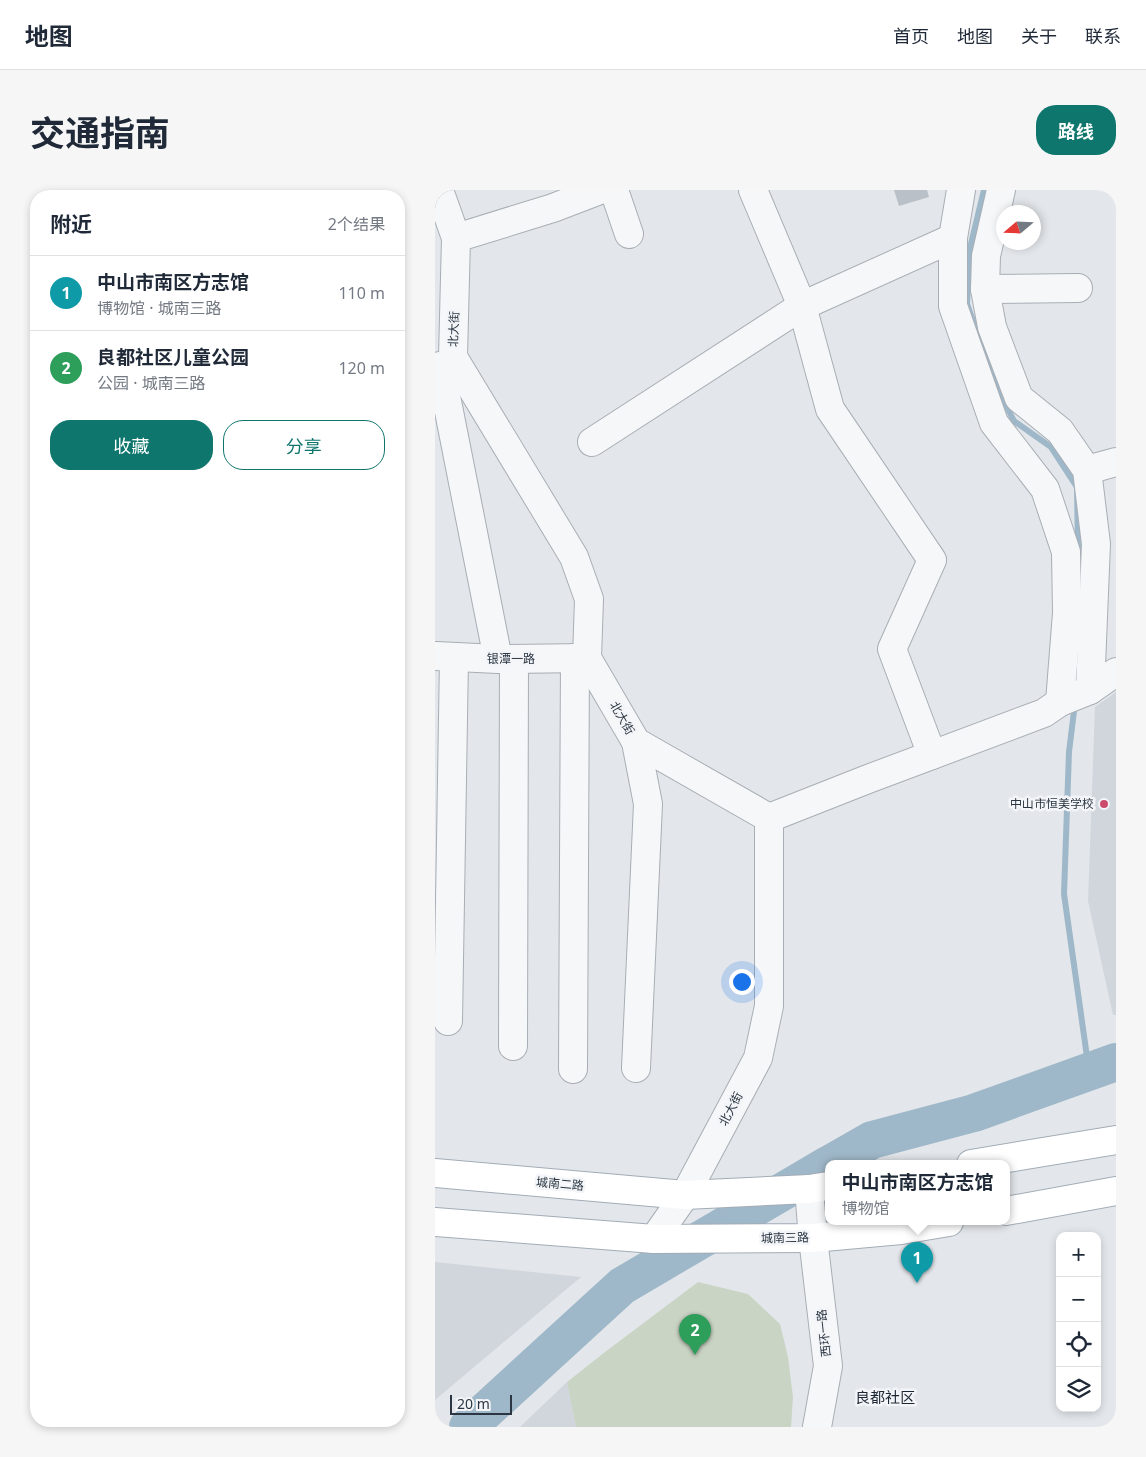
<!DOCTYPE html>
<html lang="zh">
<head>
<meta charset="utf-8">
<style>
  body { margin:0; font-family:"Noto Sans","Noto Sans SC",sans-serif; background:#f6f6f7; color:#1f2937 }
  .controls { position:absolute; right:15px; bottom:15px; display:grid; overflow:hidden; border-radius:10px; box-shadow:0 2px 8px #0003 }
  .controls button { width:45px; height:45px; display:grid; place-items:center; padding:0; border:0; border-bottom:1px solid #e0e1e3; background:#fff; color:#1f2937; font:25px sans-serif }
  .compass { position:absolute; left:561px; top:15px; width:45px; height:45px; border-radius:50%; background:#fff; box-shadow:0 2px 8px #0003; rotate:251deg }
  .scale { position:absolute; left:15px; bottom:12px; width:62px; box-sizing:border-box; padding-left:5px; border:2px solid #2b3642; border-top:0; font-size:14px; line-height:18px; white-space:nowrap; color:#2b3642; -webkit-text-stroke:4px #f3f5f8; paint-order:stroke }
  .you { position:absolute; left:306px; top:791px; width:18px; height:18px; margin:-12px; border:4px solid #fff; border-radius:50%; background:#1a73e8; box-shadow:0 0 0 8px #1a73e833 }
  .badge { display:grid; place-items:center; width:32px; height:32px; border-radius:50%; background:#0f766e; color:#fff; font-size:16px; font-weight:700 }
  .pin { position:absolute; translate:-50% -41px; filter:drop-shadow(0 1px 2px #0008) }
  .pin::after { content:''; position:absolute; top:26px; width:18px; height:15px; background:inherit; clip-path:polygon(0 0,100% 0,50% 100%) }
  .popup { position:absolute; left:390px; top:970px; width:185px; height:65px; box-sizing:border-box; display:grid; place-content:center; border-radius:10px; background:#fff; filter:drop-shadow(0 1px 4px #0005); font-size:16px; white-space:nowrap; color:#747a83 }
  .popup b { font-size:19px; color:#1f2937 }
  .popup::after { content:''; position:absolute; left:50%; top:100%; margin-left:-10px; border:10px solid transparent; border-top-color:#fff }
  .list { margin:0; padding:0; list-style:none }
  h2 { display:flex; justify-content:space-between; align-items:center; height:65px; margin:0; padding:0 20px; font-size:21px }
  h2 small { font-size:16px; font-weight:400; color:#747a83 }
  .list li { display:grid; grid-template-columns:32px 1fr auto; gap:15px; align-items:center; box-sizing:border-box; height:75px; padding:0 20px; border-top:1px solid #e0e1e3 }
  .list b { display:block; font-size:19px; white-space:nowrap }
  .list p { margin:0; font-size:16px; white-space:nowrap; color:#747a83 }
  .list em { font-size:16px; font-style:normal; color:#747a83 }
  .actions { display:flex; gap:10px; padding:15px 20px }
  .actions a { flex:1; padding:11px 0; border:1px solid #0f766e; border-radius:20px; text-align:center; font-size:18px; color:#0f766e }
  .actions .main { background:#0f766e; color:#fff }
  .icon { flex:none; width:28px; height:28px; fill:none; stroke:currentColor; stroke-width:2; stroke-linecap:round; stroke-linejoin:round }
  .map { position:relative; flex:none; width:681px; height:1237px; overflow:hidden; border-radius:20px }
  header { display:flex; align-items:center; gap:30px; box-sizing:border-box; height:70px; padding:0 25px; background:#fff; border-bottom:1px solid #e0e1e3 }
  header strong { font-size:24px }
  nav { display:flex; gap:28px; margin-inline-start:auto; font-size:18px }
  .intro { display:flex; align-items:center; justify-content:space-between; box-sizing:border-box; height:120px; padding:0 30px }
  h1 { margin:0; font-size:35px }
  .button { padding:12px 22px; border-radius:20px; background:#0f766e; color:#fff; font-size:18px; font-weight:700 }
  main { display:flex; gap:30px; padding:0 30px }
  aside { flex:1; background:#fff; border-radius:20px; box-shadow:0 2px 8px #0003 }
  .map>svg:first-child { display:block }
  .built { fill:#d1d6dc }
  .green { fill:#cad4c4 }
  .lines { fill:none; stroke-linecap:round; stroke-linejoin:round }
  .stream { stroke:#9fb8c9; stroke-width:6 }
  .river { stroke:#9fb8c9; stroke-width:38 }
  .building { fill:#bac0c7 }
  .minor-casing { stroke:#a8aeb5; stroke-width:30 }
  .major-casing { stroke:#a2acb6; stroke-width:30 }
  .minor { stroke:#f6f7f9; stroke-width:28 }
  .major { stroke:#fff; stroke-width:28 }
  .poi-dot { fill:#cb4c6d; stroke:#f3f5f8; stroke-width:2 }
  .labels { text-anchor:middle; stroke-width:5; stroke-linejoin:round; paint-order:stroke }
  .street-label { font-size:12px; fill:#2b3642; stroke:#f3f5f8 }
  .poi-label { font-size:12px; fill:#2b3642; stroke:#f3f5f8; text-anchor:end }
  .quarter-label { font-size:15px; fill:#1d2733; stroke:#f3f5f8 }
</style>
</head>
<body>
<header>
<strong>地图</strong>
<nav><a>首页</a><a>地图</a><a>关于</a><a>联系</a></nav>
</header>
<div class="intro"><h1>交通指南</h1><a class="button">路线</a></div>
<main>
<aside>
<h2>附近<small>2个结果</small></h2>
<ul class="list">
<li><span class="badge" style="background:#0f9aa8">1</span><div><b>中山市南区方志馆</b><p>博物馆 · 城南三路</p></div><em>110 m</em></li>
<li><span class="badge" style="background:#2e9e5b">2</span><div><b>良都社区儿童公园</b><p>公园 · 城南三路</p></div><em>120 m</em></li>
</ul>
<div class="actions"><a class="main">收藏</a><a>分享</a></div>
</aside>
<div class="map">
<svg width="681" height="1237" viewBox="0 0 681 1237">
  <rect width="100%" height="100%" fill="#e3e7eb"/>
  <g class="built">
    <polygon points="681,502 681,825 678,825 653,711 660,517"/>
    <polygon points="0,1072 146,1087 0,1210"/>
    <polygon points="132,1192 141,1237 85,1237"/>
  </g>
  <polygon class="green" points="263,1092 313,1104 345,1134 353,1167 358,1207 356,1237 141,1237 132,1192 170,1162"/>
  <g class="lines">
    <g class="stream">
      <polyline points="549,0 535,58 532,114 562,198 579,231 616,257 642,297 643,361"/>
      <polyline points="640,513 634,562 629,704 654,881"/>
    </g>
    <g class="river">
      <polyline points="395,974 437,950 539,923 681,872"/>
      <polyline points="33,1237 187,1096 393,975"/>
    </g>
  </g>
  <polygon class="building" points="459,0 492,0 494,7 464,16"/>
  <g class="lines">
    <defs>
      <g id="minor">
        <polyline points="4,0 21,48 18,167 139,367 154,409 152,468 201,552 334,628 334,816 323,868 250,1005 219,1049"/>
        <polyline points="179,0 194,44"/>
        <polyline points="318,0 367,116 395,219 497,370 457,459 497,565"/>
        <polyline points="526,0 518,48 518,116 559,233 610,299 631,362 632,423 625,512"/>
        <polyline points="566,0 551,66 550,99 557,137 584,208 625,241 652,280 661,354 655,500"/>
        <polyline points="21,48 118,18 165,0"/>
        <polyline points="550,99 643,98"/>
        <polyline points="5,176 63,469"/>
        <polyline points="157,252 367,116 518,48"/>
        <polyline points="652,280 681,272"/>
        <polyline points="1,466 63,469 152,468"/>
        <polyline points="201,552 213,614 201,878"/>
        <polyline points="334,628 433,589 609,523 625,512 655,500 681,482"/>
        <polyline points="13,831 19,468"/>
        <polyline points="78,856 79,469"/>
        <polyline points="138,879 140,468"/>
        <polyline points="374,999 378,1048 393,1176 382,1237"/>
      </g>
      <g id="major">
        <polyline points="536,974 681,950"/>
        <polyline points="0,983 250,1005 374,999 393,996"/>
        <polyline points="571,1021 681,1001"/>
        <polyline points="0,1032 219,1049 378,1048 466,1040 514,1032"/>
      </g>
    </defs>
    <use href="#minor" class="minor-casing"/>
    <use href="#major" class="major-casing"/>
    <use href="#minor" class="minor"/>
    <use href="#major" class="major"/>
  </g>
  <circle class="poi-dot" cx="669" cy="614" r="5"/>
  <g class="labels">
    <g class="street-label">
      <text transform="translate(19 139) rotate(-88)" y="4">北大街</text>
      <text x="76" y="473">银潭一路</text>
      <text transform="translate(187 528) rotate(60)" y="4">北大街</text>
      <text transform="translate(296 919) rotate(-62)" y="4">北大街</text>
      <text transform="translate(125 994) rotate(5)" y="4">城南二路</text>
      <text transform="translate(350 1048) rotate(-1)" y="4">城南三路</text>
      <text transform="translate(389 1143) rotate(-96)" y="4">西环一路</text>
    </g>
    <g class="poi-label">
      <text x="659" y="618">中山市恒美学校</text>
    </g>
    <g class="quarter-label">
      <text x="450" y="1213">良都社区</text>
    </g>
  </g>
</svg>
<div class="controls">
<button>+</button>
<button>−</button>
<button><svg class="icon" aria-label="locate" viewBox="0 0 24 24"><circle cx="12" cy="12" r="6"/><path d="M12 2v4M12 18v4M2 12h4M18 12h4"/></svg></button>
<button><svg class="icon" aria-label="layers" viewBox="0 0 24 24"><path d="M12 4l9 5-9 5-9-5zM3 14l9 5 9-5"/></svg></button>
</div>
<svg class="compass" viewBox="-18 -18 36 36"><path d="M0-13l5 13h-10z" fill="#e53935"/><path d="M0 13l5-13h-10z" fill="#747a83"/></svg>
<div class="scale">20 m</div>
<div class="you"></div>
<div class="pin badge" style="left:482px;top:1093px;background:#0f9aa8">1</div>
<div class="popup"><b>中山市南区方志馆</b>博物馆</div>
<div class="pin badge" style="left:260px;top:1165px;background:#2e9e5b">2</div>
</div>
</main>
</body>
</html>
